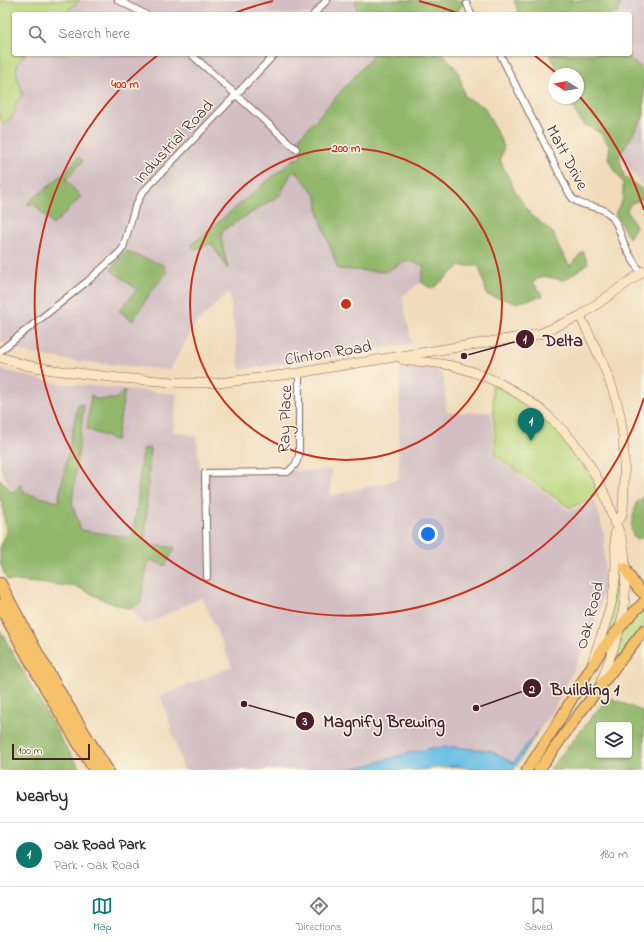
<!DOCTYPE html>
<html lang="en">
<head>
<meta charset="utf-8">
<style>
  body { margin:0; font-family:"Indie Flower",sans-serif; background:#f2f2f3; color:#2b2b33 }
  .controls { position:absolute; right:12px; bottom:12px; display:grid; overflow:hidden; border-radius:4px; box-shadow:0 1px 3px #0004 }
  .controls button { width:36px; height:36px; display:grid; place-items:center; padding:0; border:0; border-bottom:1px solid #e1e1e2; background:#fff; color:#2b2b33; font:20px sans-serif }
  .compass { position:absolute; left:548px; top:68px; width:36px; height:36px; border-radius:50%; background:#fff; box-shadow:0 1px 3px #0004; rotate:281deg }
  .scale { position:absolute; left:12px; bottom:10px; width:78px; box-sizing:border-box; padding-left:4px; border:2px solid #4a1f2b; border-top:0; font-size:11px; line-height:14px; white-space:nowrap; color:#4a1f2b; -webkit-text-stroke:3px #fcf5e5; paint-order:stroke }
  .you { position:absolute; left:428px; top:534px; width:14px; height:14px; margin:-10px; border:3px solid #fff; border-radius:50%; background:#1a73e8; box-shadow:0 0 0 6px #1a73e833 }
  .badge { display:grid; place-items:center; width:26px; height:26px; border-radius:50%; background:#0f766e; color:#fff; font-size:13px; font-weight:700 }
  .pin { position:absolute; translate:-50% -33px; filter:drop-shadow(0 1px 2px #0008) }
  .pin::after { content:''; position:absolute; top:21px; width:14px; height:12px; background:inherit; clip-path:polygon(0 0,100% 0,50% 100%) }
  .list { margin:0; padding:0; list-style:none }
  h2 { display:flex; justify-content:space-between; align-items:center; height:52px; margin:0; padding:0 16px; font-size:17px }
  h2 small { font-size:13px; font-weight:400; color:#7c7c81 }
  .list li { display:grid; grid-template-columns:26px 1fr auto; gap:12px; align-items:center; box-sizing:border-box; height:64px; padding:0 16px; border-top:1px solid #e1e1e2 }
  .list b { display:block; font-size:15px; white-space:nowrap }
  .list p { margin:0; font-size:13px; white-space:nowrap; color:#7c7c81 }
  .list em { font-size:13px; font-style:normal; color:#7c7c81 }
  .icon { flex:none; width:22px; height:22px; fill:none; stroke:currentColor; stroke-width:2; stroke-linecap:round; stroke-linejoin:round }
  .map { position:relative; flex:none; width:644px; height:770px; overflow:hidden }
  .search { position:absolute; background:#fff; box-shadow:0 1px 3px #0004; left:12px; right:12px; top:12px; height:44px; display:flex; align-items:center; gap:10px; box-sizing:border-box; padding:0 14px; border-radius:4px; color:#7c7c81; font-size:15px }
  .sheet { height:116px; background:#fff }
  nav { display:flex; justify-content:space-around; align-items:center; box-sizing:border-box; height:56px; border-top:1px solid #e1e1e2; background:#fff; font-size:11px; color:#7c7c81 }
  nav a { display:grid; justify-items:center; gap:2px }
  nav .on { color:#0f766e }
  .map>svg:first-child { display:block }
  .industrial { fill:#d2bec3 }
  .green { fill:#b8d67d; stroke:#817a54 }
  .forest { fill:#92b76c; stroke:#6e6b4c; fill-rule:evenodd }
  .water { fill:#68bee5; stroke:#596e88 }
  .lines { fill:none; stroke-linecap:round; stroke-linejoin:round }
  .street-casing { stroke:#84615d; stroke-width:8 }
  .secondary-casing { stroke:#84615d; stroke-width:10 }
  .primary-casing { stroke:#84615d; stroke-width:12 }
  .highway-casing { stroke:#84615d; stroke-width:14 }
  .street { stroke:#fff; stroke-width:6 }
  .secondary { stroke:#fbe6c4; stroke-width:9 }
  .primary { stroke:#f5c16b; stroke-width:10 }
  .highway { stroke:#f5c16b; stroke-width:12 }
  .ring { fill:none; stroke:#c8321e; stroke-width:2 }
  .labels { text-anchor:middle; stroke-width:3; stroke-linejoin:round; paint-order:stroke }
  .street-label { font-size:17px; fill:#4a1f2b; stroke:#fcf5e5 }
  .centre { fill:#c8321e; stroke:#fcf5e5; stroke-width:2 }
  .ring-label { font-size:12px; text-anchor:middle; font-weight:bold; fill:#c8321e; stroke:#fcf5e5; stroke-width:3; stroke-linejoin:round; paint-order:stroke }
  .leader { fill:none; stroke:#4a1f2b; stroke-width:1.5 }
  .callout-dot { fill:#4a1f2b; stroke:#fcf5e5; stroke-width:1.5 }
  .mark-label { font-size:12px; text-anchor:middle; font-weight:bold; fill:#fff }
  .callout-label { font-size:18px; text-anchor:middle; font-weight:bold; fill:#4a1f2b; stroke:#fcf5e5; stroke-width:3; stroke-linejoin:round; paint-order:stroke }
</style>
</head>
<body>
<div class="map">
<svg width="644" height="770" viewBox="0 0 644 770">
  <rect width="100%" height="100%" fill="#fcf5e5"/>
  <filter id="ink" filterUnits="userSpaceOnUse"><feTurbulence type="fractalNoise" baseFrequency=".025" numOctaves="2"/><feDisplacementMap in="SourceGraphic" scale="8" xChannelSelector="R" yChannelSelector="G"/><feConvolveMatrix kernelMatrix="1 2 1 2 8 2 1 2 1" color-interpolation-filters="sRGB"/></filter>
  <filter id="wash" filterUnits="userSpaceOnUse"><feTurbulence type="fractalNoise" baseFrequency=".012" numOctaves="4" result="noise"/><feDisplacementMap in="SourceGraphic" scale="16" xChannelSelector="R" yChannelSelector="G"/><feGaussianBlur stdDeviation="0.9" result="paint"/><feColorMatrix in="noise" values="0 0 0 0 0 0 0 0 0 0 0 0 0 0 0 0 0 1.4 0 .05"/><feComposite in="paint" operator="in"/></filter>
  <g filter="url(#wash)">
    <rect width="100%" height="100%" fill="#f0dcba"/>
    <g class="industrial">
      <polygon points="0,0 355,0 358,14 14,14 14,54 371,54 372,57 301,164 297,172 317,197 319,215 385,272 406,260 424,266 421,282 402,296 412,343 240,370 229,292 196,323 170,370 75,361 22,352 0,342"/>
      <polygon points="618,0 644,0 644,70 627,57 625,54 630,54 630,14 616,14"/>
      <polygon points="644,116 644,188 619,155"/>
      <polygon points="431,364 439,373 443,375 447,412 491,412 495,457 570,511 594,500 596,504 604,534 605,583 600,606 586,645 555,707 539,731 513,763 491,751 456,747 432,748 350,770 184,770 161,696 232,666 202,597 145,625 129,607 139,539 78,529 13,493 0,468 0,369 50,382 177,394 173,431 196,436 201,473 332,470 330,496 398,479 400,369"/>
    </g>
    <g class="green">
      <path d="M 0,0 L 80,0 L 65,14 L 14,14 L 14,54 L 25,54 C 11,69 17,76 23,94 L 13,107 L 16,111 L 5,125 L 0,120 L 0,46 L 1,45 L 0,43 L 0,6 L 2,4 Z"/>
      <path d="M 492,385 C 502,390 512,395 522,401 C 557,424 580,458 601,493 L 570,508 L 496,456 Z"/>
      <polygon points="621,557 622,590 617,624 602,644"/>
      <polygon points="644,606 644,625 608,673 621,631"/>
    </g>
    <g class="forest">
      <polygon points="355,0 465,0 456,14 358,14"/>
      <polygon points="514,0 621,0 617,14 519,14"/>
      <polygon points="371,54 444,54 458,71 465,97 484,107 504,146 500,160 516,193 530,214 553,233 559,248 570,266 583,251 588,263 565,280 542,276 533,282 543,296 516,303 487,295 479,266 460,266 432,289 421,282 424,266 407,260 385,272 338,269 319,215 317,197 297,172 292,172 280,195 223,230 221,238 228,269 211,243 195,250 191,245 294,159 301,158 300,137 372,57"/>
      <polygon points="550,54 629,54 630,59 644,70 644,116 619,156 624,176 644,191 644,198 630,204 627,211 636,226 629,238 615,214 623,198 623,183 608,159 610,146 599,132 583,124 566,98 578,98 578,74 558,74"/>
      <polygon points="79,157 83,161 66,180 81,197 53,225 35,205 27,204 62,175"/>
      <polygon points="125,251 163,265 167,273 152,290 133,321 119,311 137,289 111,270"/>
      <polygon points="125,390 116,441 87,429 91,395 96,399 116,399"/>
      <polygon points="78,404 84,405 72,503 81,530 132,538 137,509 142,449 150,448 145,540 151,545 175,548 165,566 149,559 140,604 127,608 108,602 78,587 7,580 0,563 0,548 6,531 2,502 0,501 0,479 13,493 21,484 25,493 58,502"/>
      <path d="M 644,497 L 644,537 L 636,539 C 626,529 635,516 636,503 Z"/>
      <polygon points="0,630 62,741 81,770 0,770"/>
      <path d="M 608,697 L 644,712 L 644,770 L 549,770 ZM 599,725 L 629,725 L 629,755 L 599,755 Z"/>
    </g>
    <path class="water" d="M 538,731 L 514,769 L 515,770 L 471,770 C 458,762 434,769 419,770 C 396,770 373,770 350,770 L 409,753 L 432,748 L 456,747 L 491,751 L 513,763 Z"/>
  </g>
  <g filter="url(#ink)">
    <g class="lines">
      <defs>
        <g id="street">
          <polyline points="118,0 145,14"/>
          <polyline points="467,4 471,14"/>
          <polyline points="314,14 327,0"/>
          <polyline points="191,54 296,149"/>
          <path d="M 500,54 L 570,195 C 579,209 596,203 608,213 C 618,221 620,235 625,246 C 630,256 636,265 641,274"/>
          <polyline points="0,351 89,280 119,253 123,248 135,207 142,193 275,54"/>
          <polyline points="207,577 205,473 288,472 295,465 299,456 299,373"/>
        </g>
        <g id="secondary">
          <path d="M 580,316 C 596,348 612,380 620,415 C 626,446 625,478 623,509 L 621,517 L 614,523"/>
          <polyline points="0,357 25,365 53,370 119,378 187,383 218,383 299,373 326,368 539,334 580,316 644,271"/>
          <path d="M 403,360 C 421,362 439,362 457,367 C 530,387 590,442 612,515 C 614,522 618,528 620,534 C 624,544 625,557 625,567 C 626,586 625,609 620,627 C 615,648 605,667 600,688"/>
          <path d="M 593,660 C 600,638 609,617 613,595 C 617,574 616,554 615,532"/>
        </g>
        <g id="primary">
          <path d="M 625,568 C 630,578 635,587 644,594"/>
          <polyline points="527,770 557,724 591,667 603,648 628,618 644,602"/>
          <polyline points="539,770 579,714 644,630"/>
        </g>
        <g id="highway">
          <path d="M 0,584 C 33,648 68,710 107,770"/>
          <polyline points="0,605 46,688 95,770"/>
        </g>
      </defs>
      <use href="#street" class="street-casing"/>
      <use href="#secondary" class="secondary-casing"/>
      <use href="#primary" class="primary-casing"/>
      <use href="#highway" class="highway-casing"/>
      <use href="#street" class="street"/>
      <use href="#secondary" class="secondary"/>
      <use href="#primary" class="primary"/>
      <use href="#highway" class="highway"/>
    </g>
  </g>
  <g class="ring">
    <circle cx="346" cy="304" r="156"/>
    <path d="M644 398A312 312 0 1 1 158 55M232 14A312 312 0 0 1 273 1M419 1A312 312 0 0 1 460 14M534 55A312 312 0 0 1 557 74M580 97A312 312 0 0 1 644 210"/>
  </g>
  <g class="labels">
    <g class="street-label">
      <text transform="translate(173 141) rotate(-47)" y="6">Industrial Road</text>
      <text transform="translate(568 157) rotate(62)" y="6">Matt Drive</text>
      <text transform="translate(328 352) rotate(-9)" y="6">Clinton Road</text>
      <text transform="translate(284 419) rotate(-88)" y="6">Ray Place</text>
      <text transform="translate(589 615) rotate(-75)" y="6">Oak Road</text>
    </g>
  </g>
  <circle cx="346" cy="304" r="6" class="centre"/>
  <g class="ring-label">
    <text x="125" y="88">400 m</text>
    <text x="346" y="152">200 m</text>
  </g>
  <path class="leader" d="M464 356L525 339M476 708L532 688M244 704L305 721"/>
  <g class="callout-dot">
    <circle cx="464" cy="356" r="4"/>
    <circle cx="476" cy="708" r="4"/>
    <circle cx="244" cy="704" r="4"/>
    <circle cx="525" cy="339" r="10"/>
    <circle cx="532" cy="688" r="10"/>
    <circle cx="305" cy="721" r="10"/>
  </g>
  <g class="mark-label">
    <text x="525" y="343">1</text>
    <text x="532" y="693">2</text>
    <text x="305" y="725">3</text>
  </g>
  <g class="callout-label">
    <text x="563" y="346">Delta</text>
    <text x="585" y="695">Building 1</text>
    <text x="384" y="727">Magnify Brewing</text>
  </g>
</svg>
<div class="controls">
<button><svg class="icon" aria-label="layers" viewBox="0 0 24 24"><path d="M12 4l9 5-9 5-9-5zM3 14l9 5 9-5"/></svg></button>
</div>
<svg class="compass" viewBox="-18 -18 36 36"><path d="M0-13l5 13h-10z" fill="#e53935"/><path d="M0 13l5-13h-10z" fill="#7c7c81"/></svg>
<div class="scale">100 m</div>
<div class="you"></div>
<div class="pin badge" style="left:531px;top:441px">1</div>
<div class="search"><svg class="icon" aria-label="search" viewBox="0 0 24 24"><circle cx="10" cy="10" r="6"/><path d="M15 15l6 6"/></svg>Search here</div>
</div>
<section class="sheet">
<h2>Nearby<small></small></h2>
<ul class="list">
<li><span class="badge">1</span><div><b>Oak Road Park</b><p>Park · Oak Road</p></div><em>180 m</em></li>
</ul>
</section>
<nav>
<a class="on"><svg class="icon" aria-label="map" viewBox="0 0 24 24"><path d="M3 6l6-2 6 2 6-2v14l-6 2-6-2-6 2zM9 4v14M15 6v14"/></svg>Map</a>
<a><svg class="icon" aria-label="directions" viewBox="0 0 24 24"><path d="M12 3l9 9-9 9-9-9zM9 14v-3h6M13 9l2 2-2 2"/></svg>Directions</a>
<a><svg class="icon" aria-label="saved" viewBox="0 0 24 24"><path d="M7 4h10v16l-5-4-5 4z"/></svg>Saved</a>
</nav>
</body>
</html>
